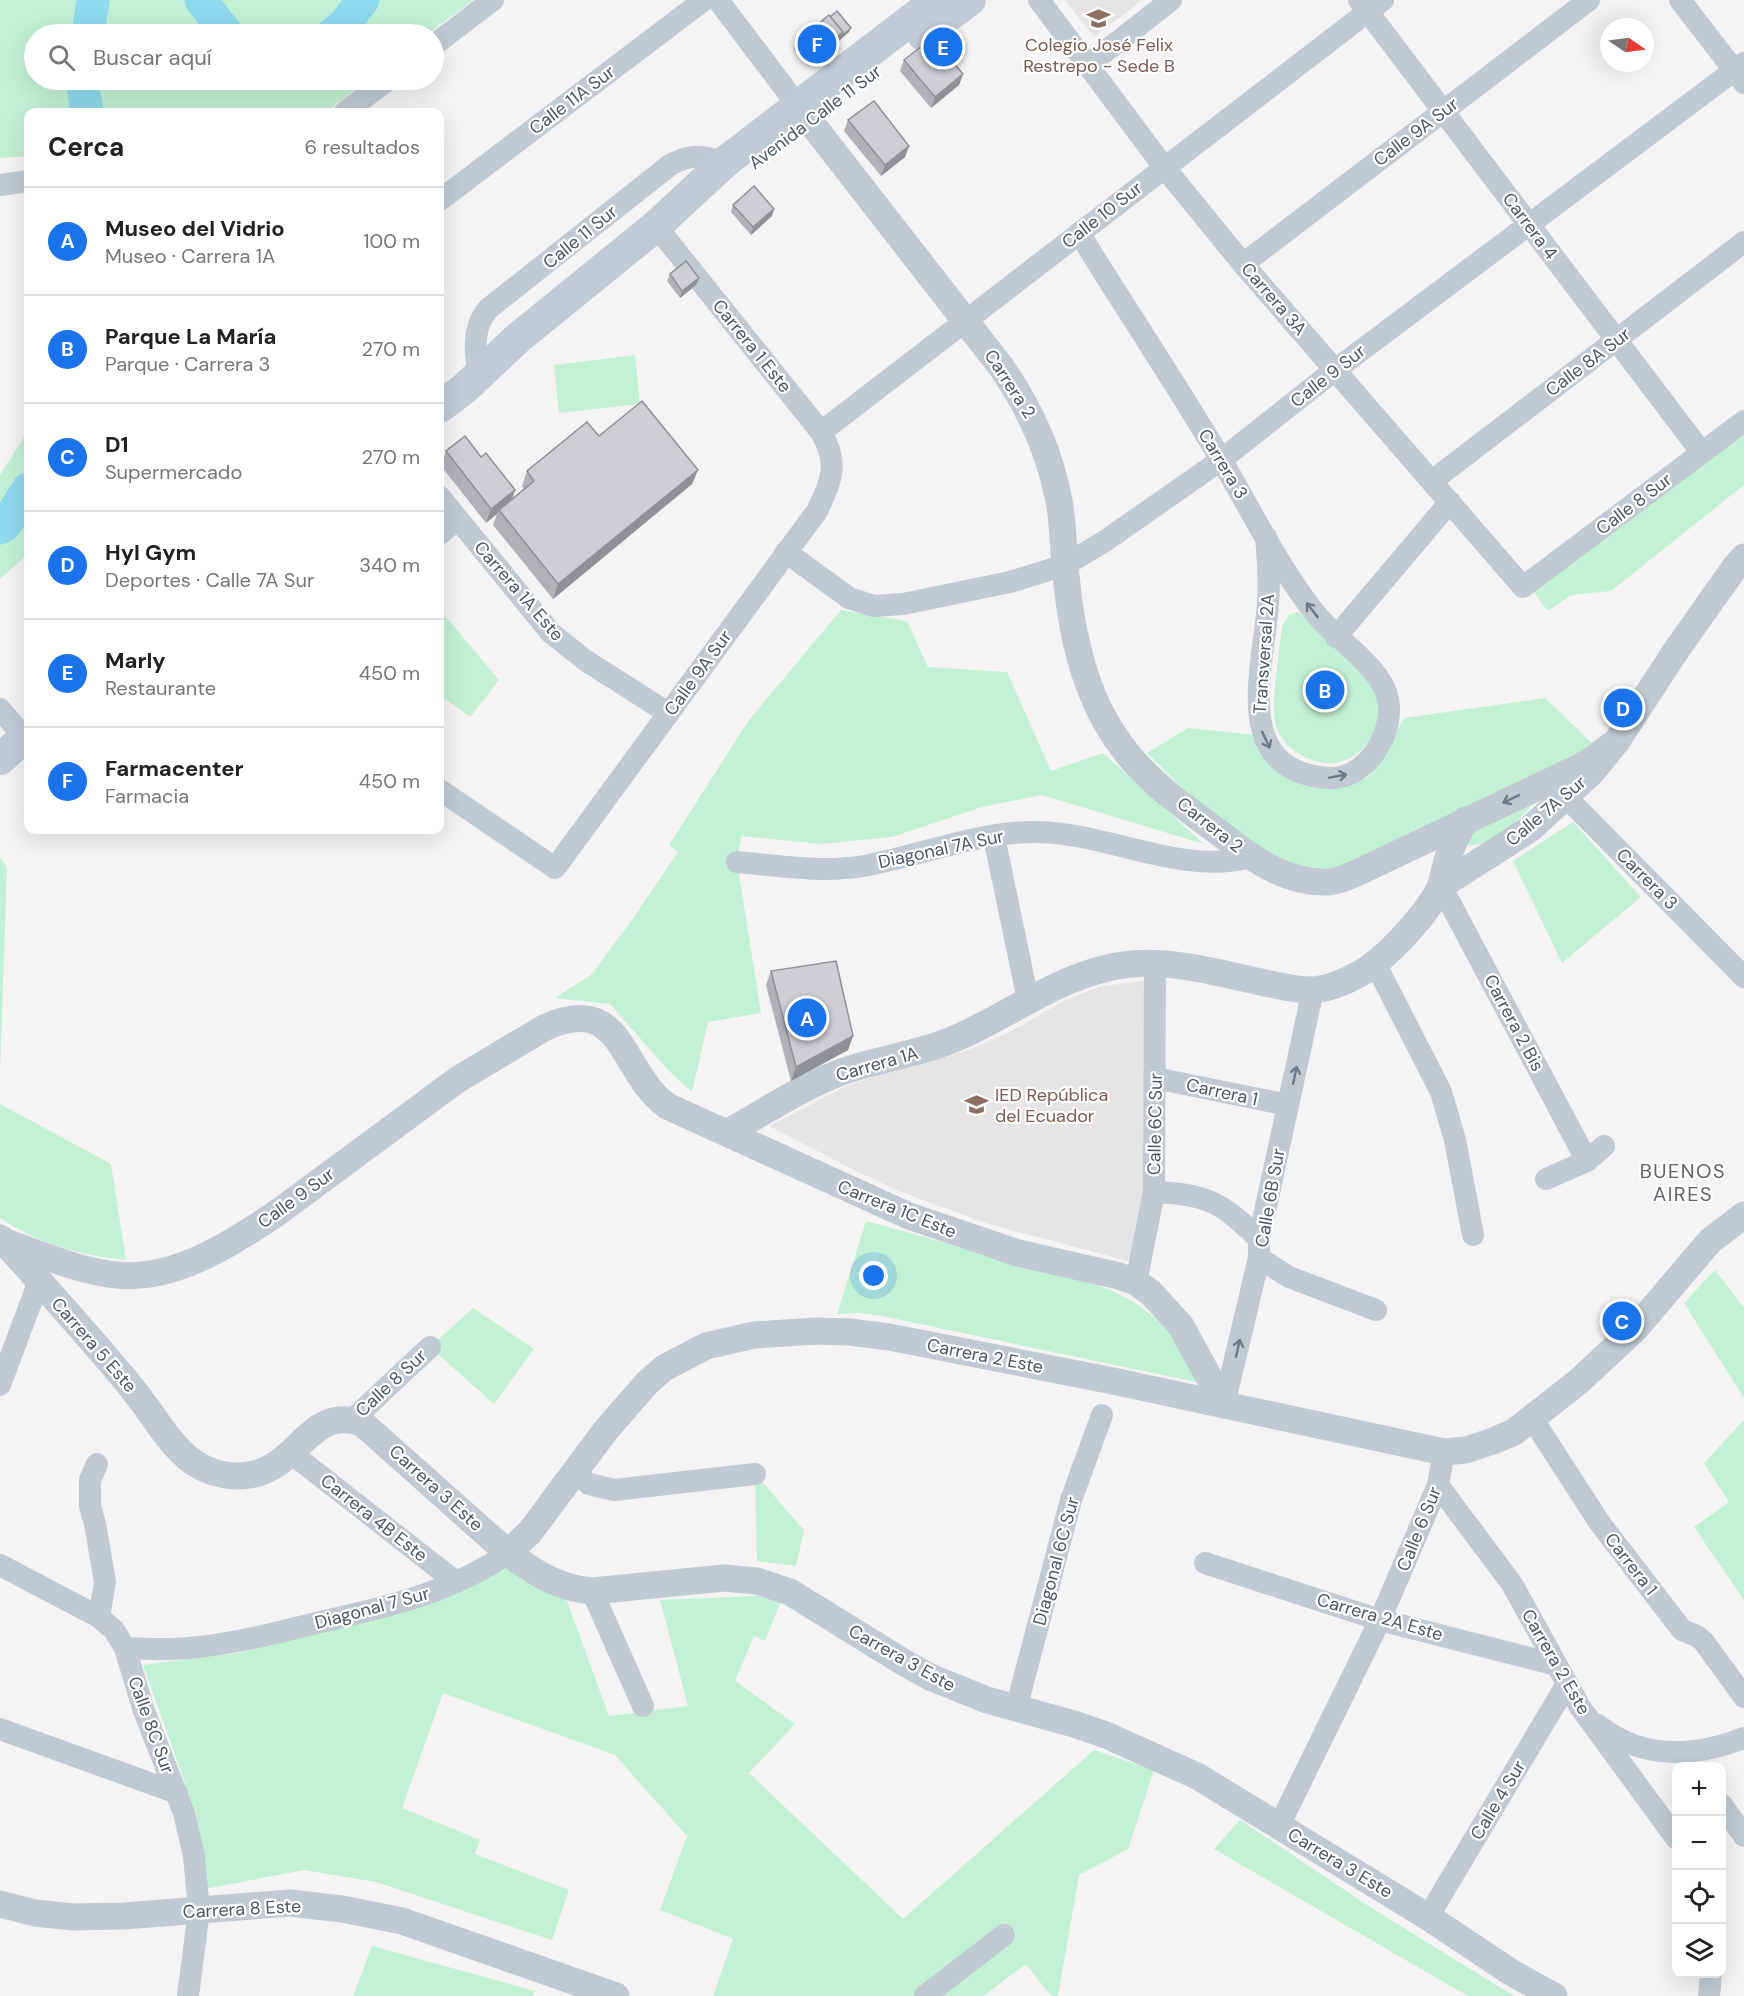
<!DOCTYPE html>
<html lang="es">
<head>
<meta charset="utf-8">
<style>
  body { margin:0; font-family:"DM Sans",sans-serif; background:#f2f2f2; color:#222 }
  .controls { position:absolute; right:18px; bottom:18px; display:grid; overflow:hidden; border-radius:12px; box-shadow:0 6px 24px #0002 }
  .controls button { width:54px; height:54px; display:grid; place-items:center; padding:0; border:0; border-bottom:2px solid #e0e0e0; background:#fff; color:#222; font:30px sans-serif }
  .compass { position:absolute; left:1600px; top:18px; width:54px; height:54px; border-radius:50%; background:#fff; box-shadow:0 6px 24px #0002; rotate:103deg }
  .you { position:absolute; left:874px; top:1276px; width:21px; height:21px; margin:-15px; border:4px solid #fff; border-radius:50%; background:#1a73e8; box-shadow:0 0 0 9px #1a73e833 }
  .badge { display:grid; place-items:center; width:39px; height:39px; border-radius:50%; background:#1a73e8; color:#fff; font-size:20px; font-weight:700 }
  .pin { position:absolute; translate:-50% -50%; border:3px solid #fff; box-shadow:0 2px 6px #0006 }
  .list { margin:0; padding:0; list-style:none }
  h2 { display:flex; justify-content:space-between; align-items:center; height:78px; margin:0; padding:0 24px; font-size:26px }
  h2 small { font-size:20px; font-weight:400; color:#767676 }
  .list li { display:grid; grid-template-columns:39px 1fr auto; gap:18px; align-items:center; box-sizing:border-box; height:108px; padding:0 24px; border-top:2px solid #e0e0e0 }
  .list b { display:block; font-size:22px; white-space:nowrap }
  .list p { margin:0; font-size:20px; white-space:nowrap; color:#767676 }
  .list em { font-size:20px; font-style:normal; color:#767676 }
  .icon { flex:none; width:33px; height:33px; fill:none; stroke:currentColor; stroke-width:2; stroke-linecap:round; stroke-linejoin:round }
  .map { position:relative; flex:none; width:1744px; height:1996px; overflow:hidden }
  .search { position:absolute; background:#fff; box-shadow:0 6px 24px #0002; left:24px; top:24px; width:420px; height:66px; display:flex; align-items:center; gap:15px; box-sizing:border-box; padding:0 21px; border-radius:33px; color:#767676; font-size:22px }
  .panel { position:absolute; background:#fff; box-shadow:0 6px 24px #0002; left:24px; top:108px; width:420px; height:726px; border-radius:12px }
  .map>svg:first-child { display:block }
  .education { fill:#e6e4e5 }
  .green { fill:#c3f1d5 }
  .lines { fill:none; stroke-linecap:round; stroke-linejoin:round }
  .river { stroke:#90daee; stroke-width:33 }
  .minor { stroke:#c1cad2; stroke-width:22 }
  .tertiary { stroke:#c1cad2; stroke-width:27 }
  .secondary { stroke:#c1cbd6; stroke-width:32 }
  .wall { fill:#b0b2b7 }
  .shaded-wall { fill:#909195 }
  .building { fill:#cdcfd5; stroke:#909195; stroke-width:1.5 }
  .oneway { stroke:#6e7983 }
  .labels { text-anchor:middle; stroke-width:4.5; stroke-linejoin:round; paint-order:stroke }
  .education-label { font-size:18px; fill:#785e54; stroke:#fff }
  .street-label { font-size:18px; fill:#4a5661; stroke:#fff }
  .neighbourhood-label { font-size:20px; letter-spacing:1.5px; fill:#5f6368; stroke:#fff }
</style>
</head>
<body>
<div class="map">
<svg width="1744" height="1996" viewBox="0 0 1744 1996">
  <rect width="100%" height="100%" fill="#f5f3f3"/>
  <g class="education">
    <polygon points="1065,0 1142,0 1094,37"/>
    <polygon points="1146,980 1146,1191 1132,1262 989,1224 901,1192 854,1170 769,1126 848,1085 918,1063 953,1055 981,1045 1019,1027 1065,1000 1099,987"/>
  </g>
  <g class="green">
    <polygon points="0,0 473,0 428,34 34,34 34,80 369,80 325,112 28,112 28,156 0,158"/>
    <polygon points="635,355 640,404 559,413 554,365"/>
    <polygon points="28,431 28,554 0,579 0,475"/>
    <polygon points="1744,431 1744,485 1611,591 1571,595 1548,611 1533,591"/>
    <polygon points="440,610 499,680 470,717 440,695"/>
    <polygon points="841,610 907,621 928,667 1007,672 1051,771 1103,753 1204,844 1042,795 982,807 892,837 821,844 741,836 737,862 761,1013 708,1022 692,1092 670,1072 610,1004 555,998 591,975 634,917 678,852 669,845 749,720"/>
    <path d="M 1297,612 L 1305,616 C 1319,630 1333,643 1348,657 C 1354,663 1363,669 1368,676 C 1398,719 1359,781 1307,758 C 1292,751 1281,741 1276,726 C 1270,708 1280,648 1282,626 L 1289,615 Z"/>
    <polygon points="1545,698 1596,747 1334,870 1302,871 1263,854 1185,790 1147,753 1188,728 1255,735 1259,752 1280,771 1305,786 1337,788 1367,778 1385,754 1404,718"/>
    <path d="M 1531,806 C 1510,830 1492,848 1457,845 C 1477,826 1505,813 1531,806 Z"/>
    <polygon points="1573,822 1641,897 1562,963 1513,861"/>
    <polygon points="0,858 7,867 0,1073"/>
    <path d="M 0,1104 L 111,1164 L 126,1260 C 78,1255 40,1244 0,1218 Z"/>
    <path d="M 866,1221 L 1085,1281 C 1124,1294 1149,1307 1175,1340 C 1184,1351 1190,1368 1196,1382 L 882,1316 L 859,1313 L 837,1314 Z"/>
    <polygon points="1715,1270 1744,1308 1744,1398 1684,1303"/>
    <polygon points="473,1308 534,1349 494,1404 430,1347"/>
    <polygon points="1744,1420 1744,1600 1694,1527 1729,1502 1704,1463"/>
    <polygon points="755,1474 804,1530 796,1566 757,1561"/>
    <polygon points="507,1564 567,1601 609,1716 688,1706 660,1600 758,1596 781,1601 765,1641 754,1636 735,1681 795,1724 749,1773 903,1919 1094,1750 1154,1770 1128,1849 1079,1875 1058,1996 1051,1996 1026,1964 983,1996 713,1996 733,1939 660,1910 687,1836 615,1755 443,1693 402,1808 480,1840 475,1854 569,1890 552,1940 376,1882 304,1870 205,1889 196,1814 143,1665 238,1653 355,1624"/>
    <polygon points="1240,1820 1373,1909 1514,1996 1468,1996 1214,1849"/>
    <polygon points="372,1946 535,1991 533,1996 353,1996"/>
  </g>
  <g class="lines">
    <g class="river">
      <polyline points="201,0 227,34"/>
      <polyline points="88,34 93,0"/>
      <polyline points="332,34 343,26 363,0"/>
      <polyline points="82,80 87,112"/>
      <polyline points="0,528 6,524 28,489"/>
    </g>
    <g class="minor">
      <polyline points="718,0 798,106"/>
      <polyline points="1039,0 1164,167 1243,264 1523,587 1744,421"/>
      <polyline points="1359,0 1702,453"/>
      <polyline points="1680,0 1744,83"/>
      <polyline points="434,45 493,0"/>
      <polyline points="1088,65 1171,0"/>
      <polyline points="345,112 388,80"/>
      <polyline points="0,185 28,181"/>
      <polyline points="440,200 704,0"/>
      <path d="M 1079,233 C 1126,309 1176,384 1222,461 C 1252,512 1278,566 1315,613 C 1335,639 1382,667 1388,699 C 1395,733 1366,780 1329,778 C 1230,771 1263,671 1268,604 C 1270,581 1268,559 1266,537"/>
      <polyline points="1243,264 1589,0"/>
      <path d="M 477,362 C 474,343 475,325 488,309 L 670,165 C 692,153 702,156 725,162"/>
      <polyline points="821,432 1383,0"/>
      <polyline points="1432,481 1744,242"/>
      <polyline points="440,497 551,633 585,660 668,713"/>
      <polyline points="440,534 457,519"/>
      <polyline points="786,552 849,598 874,606 903,604 1010,582 1065,565 1105,541 1221,460 1335,370 1744,63"/>
      <polyline points="1336,637 1450,502"/>
      <polyline points="0,709 28,742"/>
      <polyline points="1553,784 1744,977"/>
      <path d="M 440,790 L 555,868 L 817,511 C 832,481 839,463 821,432 L 656,226"/>
      <polyline points="994,837 1028,1000"/>
      <path d="M 737,862 C 780,866 822,873 864,866 C 923,855 979,831 1039,832 C 1106,833 1184,876 1250,857"/>
      <polyline points="1441,886 1587,1161"/>
      <polyline points="1375,963 1441,1092 1455,1140 1473,1235"/>
      <polyline points="1155,1078 1288,1105"/>
      <polyline points="1546,1179 1587,1161 1604,1146"/>
      <path d="M 1154,1192 C 1207,1194 1221,1202 1259,1239"/>
      <polyline points="1259,1258 1289,1277 1376,1310"/>
      <polyline points="1136,1282 1154,1192 1155,964"/>
      <polyline points="0,1385 39,1281"/>
      <polyline points="1224,1405 1259,1258 1259,1239 1313,990"/>
      <polyline points="1532,1418 1599,1522 1682,1630 1697,1636 1704,1642 1744,1697"/>
      <polyline points="352,1420 430,1347"/>
      <polyline points="291,1453 456,1582"/>
      <polyline points="97,1464 90,1480 90,1506 95,1524 105,1582 99,1617"/>
      <polyline points="573,1472 589,1484 614,1490 755,1474"/>
      <polyline points="1438,1485 1512,1584 1580,1707 1676,1838"/>
      <polyline points="1205,1563 1380,1620 1557,1665"/>
      <polyline points="0,1565 99,1617 114,1630 125,1648 144,1711 184,1813 194,1856 199,1911 188,1996"/>
      <polyline points="592,1591 643,1706"/>
      <path d="M 125,1648 C 146,1649 168,1650 189,1648 C 236,1644 283,1631 329,1620 C 392,1606 455,1590 508,1553"/>
      <polyline points="1016,1709 1071,1500 1102,1415"/>
      <path d="M 1598,1725 C 1642,1760 1695,1757 1744,1738"/>
      <polyline points="0,1729 177,1793"/>
      <polyline points="1722,1805 1744,1836"/>
      <polyline points="1279,1826 1380,1620 1438,1485 1444,1452"/>
      <polyline points="1428,1917 1567,1684"/>
      <polyline points="925,1996 1004,1935"/>
      <polyline points="1709,1996 1711,1974"/>
    </g>
    <g class="tertiary">
      <path d="M 798,106 L 1002,368 C 1030,409 1050,452 1059,501 C 1063,522 1063,543 1065,564 C 1070,625 1082,691 1118,741 C 1145,781 1188,809 1226,838 C 1255,861 1289,884 1329,882 C 1341,881 1352,875 1363,870 L 1580,767 L 1593,759 L 1617,741"/>
      <polyline points="1441,886 1530,829 1592,772 1617,741 1675,652 1735,567 1744,557"/>
      <path d="M 728,1132 C 766,1111 803,1086 844,1071 C 883,1058 924,1053 961,1036 C 1019,1010 1065,971 1131,964 C 1175,960 1223,974 1265,983 C 1281,986 1298,991 1315,990 C 1331,988 1347,981 1361,973 C 1387,958 1428,913 1440,887 C 1443,880 1444,872 1446,865 C 1450,848 1457,834 1466,820"/>
      <path d="M 0,1238 C 17,1255 33,1274 49,1292 C 78,1325 108,1358 135,1392 C 152,1413 171,1447 193,1462 C 211,1474 233,1479 254,1474 C 300,1464 311,1405 362,1423 L 508,1553 C 535,1573 558,1588 592,1591 L 724,1578 L 757,1581 L 790,1592 L 903,1662 L 930,1677 L 987,1700 L 1074,1724 L 1106,1735 L 1197,1776 L 1428,1917 L 1512,1973 L 1554,1996"/>
      <path d="M 5,1242 C 41,1254 78,1271 116,1275 C 175,1281 230,1244 277,1213 L 457,1080 L 544,1028 C 624,991 619,1071 667,1106 L 909,1216 L 1018,1253 L 1119,1276 L 1136,1282 L 1151,1293 L 1181,1326 L 1224,1405"/>
      <polyline points="508,1553 530,1532 606,1430 647,1383 664,1368 706,1346 754,1335 816,1331 850,1332 889,1337 1113,1381 1444,1452 1466,1450 1493,1441 1514,1432 1532,1418 1578,1382 1636,1328 1710,1241 1744,1215"/>
      <polyline points="0,1904 35,1913 73,1917 124,1916 290,1903 342,1909 402,1921 616,1996"/>
    </g>
    <g class="secondary">
      <polyline points="923,35 970,0"/>
      <polyline points="440,407 465,388 518,338 656,226 725,162 937,0"/>
      <polyline points="0,759 28,735"/>
    </g>
  </g>
  <g class="wall">
    <polygon points="849,32 808,66 794,49 796,42"/>
    <polygon points="904,60 963,74 959,85 931,108 900,71"/>
    <polygon points="848,120 909,146 905,157 881,176 844,131"/>
    <polygon points="733,205 772,216 751,235 731,212"/>
    <polygon points="670,274 696,285 680,298 667,281"/>
    <polygon points="446,451 481,457 515,490 512,500 524,489 522,486 527,471 698,470 692,484 553,599 493,525 497,514 486,523 441,466"/>
    <polygon points="771,971 853,1036 848,1050 791,1081 766,985"/>
  </g>
  <g class="shaded-wall">
    <polygon points="851,28 849,32 840,40 841,36"/>
    <polygon points="843,32 840,40 808,66 810,59"/>
    <polygon points="963,74 959,85 931,108 935,97"/>
    <polygon points="909,146 905,157 881,176 885,165"/>
    <polygon points="774,209 772,216 751,235 753,227"/>
    <polygon points="699,278 696,285 680,298 682,291"/>
    <polygon points="698,470 692,484 553,599 558,584"/>
    <polygon points="515,490 510,504 499,510 497,514 486,523 491,509"/>
    <polygon points="853,1036 848,1050 791,1081 796,1067"/>
  </g>
  <g class="building">
    <polygon points="837,11 851,28 841,36 843,32 830,17"/>
    <polygon points="829,15 843,32 810,59 796,42"/>
    <polygon points="932,38 963,74 935,97 904,60"/>
    <polygon points="874,101 909,146 885,165 848,120"/>
    <polygon points="754,186 774,209 753,227 733,205"/>
    <polygon points="686,261 699,278 682,291 670,274"/>
    <polygon points="642,401 698,470 558,584 499,510 534,481 527,471 587,422 599,436"/>
    <polygon points="465,436 481,457 486,453 515,490 491,509 446,451"/>
    <polygon points="836,961 853,1036 796,1067 771,971"/>
  </g>
  <defs><path id="oneway-shaft" d="M-6 0H5M1.5-3L5.5 0L1.5 3" fill="none" stroke-width="1.6" stroke-linecap="round" stroke-linejoin="round" transform="scale(1.5)"/></defs>
  <g class="oneway">
    <use href="#oneway-shaft" transform="translate(1312 610) rotate(-128)"/>
    <use href="#oneway-shaft" transform="translate(1266 740) rotate(65)"/>
    <use href="#oneway-shaft" transform="translate(1338 776) rotate(-10)"/>
    <use href="#oneway-shaft" transform="translate(1511 799) rotate(154)"/>
    <use href="#oneway-shaft" transform="translate(1295 1075) rotate(-78)"/>
    <use href="#oneway-shaft" transform="translate(1238 1348) rotate(-77)"/>
  </g>
  <defs>
    <symbol id="school-bare" viewBox="-9 -9 18 18"><path d="M0-5L7-2L0 1L-7-2ZM-4 1L0 2.5L4 1V4Q0 6-4 4Z" fill="#8d6e63" stroke="#fff" stroke-width="2.5" paint-order="stroke"/></symbol>
  </defs>
  <g fill-rule="evenodd">
    <use href="#school-bare" x="1082" y="2" width="33" height="33"/>
    <use href="#school-bare" x="960" y="1088" width="33" height="33"/>
  </g>
  <g class="labels">
    <g class="education-label">
      <text x="1099" y="51">Colegio José Felix<tspan x="1099" dy="21">Restrepo - Sede B</tspan></text>
      <text x="995" y="1101" text-anchor="start">IED República<tspan x="995" dy="21">del Ecuador</tspan></text>
    </g>
    <g class="street-label">
      <text transform="translate(572 100) rotate(-37)" y="6">Calle 11A Sur</text>
      <text transform="translate(815 117) rotate(-37)" y="6">Avenida Calle 11 Sur</text>
      <text transform="translate(1416 132) rotate(-37)" y="6">Calle 9A Sur</text>
      <text transform="translate(1102 215) rotate(-38)" y="6">Calle 10 Sur</text>
      <text transform="translate(1530 226) rotate(53)" y="6">Carrera 4</text>
      <text transform="translate(580 237) rotate(-39)" y="6">Calle 11 Sur</text>
      <text transform="translate(1274 299) rotate(49)" y="6">Carrera 3A</text>
      <text transform="translate(752 346) rotate(51)" y="6">Carrera 1 Este</text>
      <text transform="translate(1588 362) rotate(-37)" y="6">Calle 8A Sur</text>
      <text transform="translate(1328 376) rotate(-38)" y="6">Calle 9 Sur</text>
      <text transform="translate(1010 384) rotate(57)" y="6">Carrera 2</text>
      <text transform="translate(1223 464) rotate(59)" y="6">Carrera 3</text>
      <text transform="translate(1634 504) rotate(-37)" y="6">Calle 8 Sur</text>
      <text transform="translate(519 591) rotate(49)" y="6">Carrera 1A Este</text>
      <text transform="translate(1264 654) rotate(-86)" y="6">Transversal 2A</text>
      <text transform="translate(698 673) rotate(-54)" y="6">Calle 9A Sur</text>
      <text transform="translate(1546 811) rotate(-40)" y="6">Calle 7A Sur</text>
      <text transform="translate(1210 825) rotate(38)" y="6">Carrera 2</text>
      <text transform="translate(941 849) rotate(-12)" y="6">Diagonal 7A Sur</text>
      <text transform="translate(1647 879) rotate(45)" y="6">Carrera 3</text>
      <text transform="translate(1514 1023) rotate(62)" y="6">Carrera 2 Bis</text>
      <text transform="translate(877 1064) rotate(-16)" y="6">Carrera 1A</text>
      <text transform="translate(1222 1092) rotate(12)" y="6">Carrera 1</text>
      <text transform="translate(1155 1124) rotate(-89)" y="6">Calle 6C Sur</text>
      <text transform="translate(296 1198) rotate(-36)" y="6">Calle 9 Sur</text>
      <text transform="translate(1270 1198) rotate(-80)" y="6">Calle 6B Sur</text>
      <text transform="translate(897 1209) rotate(22)" y="6">Carrera 1C Este</text>
      <text transform="translate(94 1345) rotate(49)" y="6">Carrera 5 Este</text>
      <text transform="translate(985 1356) rotate(11)" y="6">Carrera 2 Este</text>
      <text transform="translate(391 1383) rotate(-43)" y="6">Calle 8 Sur</text>
      <text transform="translate(436 1488) rotate(42)" y="6">Carrera 3 Este</text>
      <text transform="translate(374 1518) rotate(38)" y="6">Carrera 4B Este</text>
      <text transform="translate(1419 1529) rotate(-68)" y="6">Calle 6 Sur</text>
      <text transform="translate(1056 1561) rotate(-75)" y="6">Diagonal 6C Sur</text>
      <text transform="translate(1631 1564) rotate(52)" y="6">Carrera 1</text>
      <text transform="translate(372 1608) rotate(-15)" y="6">Diagonal 7 Sur</text>
      <text transform="translate(1380 1617) rotate(16)" y="6">Carrera 2A Este</text>
      <text transform="translate(902 1658) rotate(29)" y="6">Carrera 3 Este</text>
      <text transform="translate(1556 1662) rotate(60)" y="6">Carrera 2 Este</text>
      <text transform="translate(151 1725) rotate(70)" y="6">Calle 8C Sur</text>
      <text transform="translate(1498 1800) rotate(-59)" y="6">Calle 4 Sur</text>
      <text transform="translate(1340 1863) rotate(31)" y="6">Carrera 3 Este</text>
      <text transform="translate(242 1909) rotate(-3)" y="6">Carrera 8 Este</text>
    </g>
    <g class="neighbourhood-label">
      <text x="1683" y="1178">BUENOS<tspan x="1683" dy="23">AIRES</tspan></text>
    </g>
  </g>
</svg>
<div class="controls">
<button>+</button>
<button>−</button>
<button><svg class="icon" aria-label="locate" viewBox="0 0 24 24"><circle cx="12" cy="12" r="6"/><path d="M12 2v4M12 18v4M2 12h4M18 12h4"/></svg></button>
<button><svg class="icon" aria-label="layers" viewBox="0 0 24 24"><path d="M12 4l9 5-9 5-9-5zM3 14l9 5 9-5"/></svg></button>
</div>
<svg class="compass" viewBox="-18 -18 36 36"><path d="M0-13l5 13h-10z" fill="#e53935"/><path d="M0 13l5-13h-10z" fill="#767676"/></svg>
<div class="you"></div>
<div class="pin badge" style="left:807px;top:1018px">A</div>
<div class="pin badge" style="left:1325px;top:690px">B</div>
<div class="pin badge" style="left:1622px;top:1321px">C</div>
<div class="pin badge" style="left:1623px;top:708px">D</div>
<div class="pin badge" style="left:943px;top:47px">E</div>
<div class="pin badge" style="left:817px;top:44px">F</div>
<div class="search"><svg class="icon" aria-label="search" viewBox="0 0 24 24"><circle cx="10" cy="10" r="6"/><path d="M15 15l6 6"/></svg>Buscar aquí</div>
<section class="panel">
<h2>Cerca<small>6 resultados</small></h2>
<ul class="list">
<li><span class="badge">A</span><div><b>Museo del Vidrio</b><p>Museo · Carrera 1A</p></div><em>100 m</em></li>
<li><span class="badge">B</span><div><b>Parque La María</b><p>Parque · Carrera 3</p></div><em>270 m</em></li>
<li><span class="badge">C</span><div><b>D1</b><p>Supermercado</p></div><em>270 m</em></li>
<li><span class="badge">D</span><div><b>Hyl Gym</b><p>Deportes · Calle 7A Sur</p></div><em>340 m</em></li>
<li><span class="badge">E</span><div><b>Marly</b><p>Restaurante</p></div><em>450 m</em></li>
<li><span class="badge">F</span><div><b>Farmacenter</b><p>Farmacia</p></div><em>450 m</em></li>
</ul>
</section>
</div>
</body>
</html>
